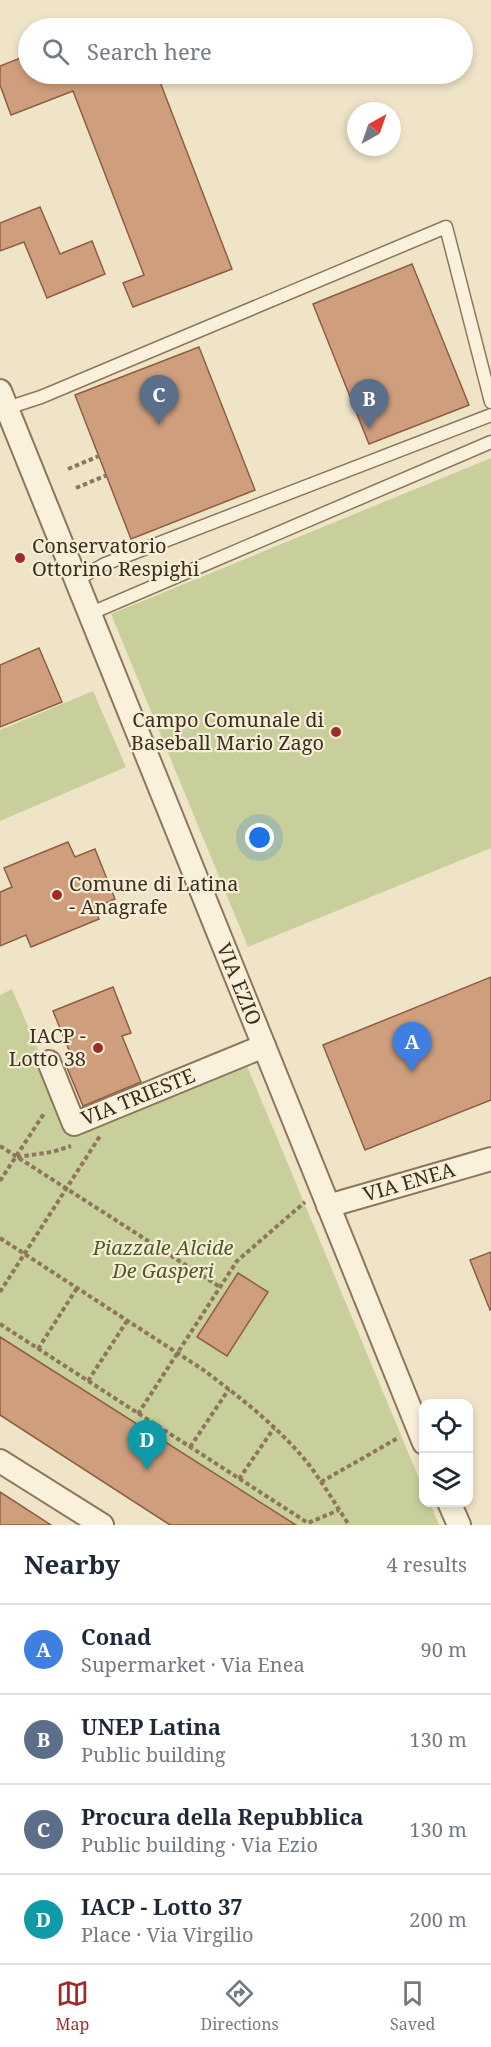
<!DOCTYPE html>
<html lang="en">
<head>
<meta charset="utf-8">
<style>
  body { margin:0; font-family:"Noto Serif",serif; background:#f2f2f3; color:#1f2937 }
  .controls { position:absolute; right:18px; bottom:18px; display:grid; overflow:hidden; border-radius:12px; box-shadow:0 3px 9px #0003 }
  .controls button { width:54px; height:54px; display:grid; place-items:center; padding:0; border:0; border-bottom:2px solid #e0e1e3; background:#fff; color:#1f2937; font:30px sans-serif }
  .compass { position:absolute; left:347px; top:102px; width:54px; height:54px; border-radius:50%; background:#fff; box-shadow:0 3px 9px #0003; rotate:40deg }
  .you { position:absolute; left:260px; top:838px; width:21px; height:21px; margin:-15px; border:4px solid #fff; border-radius:50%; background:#1a73e8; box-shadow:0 0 0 9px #1a73e833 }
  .badge { display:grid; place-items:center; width:39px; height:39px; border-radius:50%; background:#9e2a2b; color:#fff; font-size:20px; font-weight:700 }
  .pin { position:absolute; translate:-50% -50px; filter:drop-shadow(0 2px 3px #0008) }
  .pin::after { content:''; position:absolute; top:32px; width:21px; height:18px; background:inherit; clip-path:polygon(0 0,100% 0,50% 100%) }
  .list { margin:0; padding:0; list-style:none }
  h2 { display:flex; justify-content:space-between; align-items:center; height:78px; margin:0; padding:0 24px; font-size:26px }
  h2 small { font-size:20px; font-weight:400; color:#747a83 }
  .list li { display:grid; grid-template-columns:39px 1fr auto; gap:18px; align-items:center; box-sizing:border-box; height:90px; padding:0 24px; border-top:2px solid #e0e1e3 }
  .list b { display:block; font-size:22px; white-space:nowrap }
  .list p { margin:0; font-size:20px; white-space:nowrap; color:#747a83 }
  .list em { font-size:20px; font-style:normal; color:#747a83 }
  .icon { flex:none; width:33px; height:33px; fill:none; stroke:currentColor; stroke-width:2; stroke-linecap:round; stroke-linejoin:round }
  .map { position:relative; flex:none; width:491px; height:1525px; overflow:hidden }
  .search { position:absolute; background:#fff; box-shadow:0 3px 9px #0003; left:18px; right:18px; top:18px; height:66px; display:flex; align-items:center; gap:15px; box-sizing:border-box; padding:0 21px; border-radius:33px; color:#747a83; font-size:22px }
  .sheet { height:438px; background:#fff }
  nav { display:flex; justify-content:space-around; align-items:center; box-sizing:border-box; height:84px; border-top:2px solid #e0e1e3; background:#fff; font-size:16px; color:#747a83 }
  nav a { display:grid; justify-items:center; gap:3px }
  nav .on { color:#9e2a2b }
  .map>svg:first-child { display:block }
  .green { fill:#c9cf9b }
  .building { fill:#cf9f7d; stroke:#8d5f41; stroke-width:1.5 }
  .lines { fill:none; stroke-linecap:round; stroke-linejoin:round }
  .lane-casing { stroke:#8d765c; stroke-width:15 }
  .street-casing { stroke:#8d765c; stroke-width:26 }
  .path { stroke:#8d765c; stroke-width:4; stroke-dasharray:4.5 3; stroke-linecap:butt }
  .lane { stroke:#faf1dc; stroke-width:12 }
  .street { stroke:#faf1dc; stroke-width:22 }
  .poi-dot { fill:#9e2a2b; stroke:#f7eed8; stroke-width:2 }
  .labels { text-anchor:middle; stroke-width:4.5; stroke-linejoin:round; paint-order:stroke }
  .poi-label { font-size:20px; fill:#3d2e20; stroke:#f7eed8; text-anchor:start }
  .street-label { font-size:20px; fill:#3d2e20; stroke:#f7eed8 }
  .park-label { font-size:20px; font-style:italic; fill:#4d5a26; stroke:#f7eed8 }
</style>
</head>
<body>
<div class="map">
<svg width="491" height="1525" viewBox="0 0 491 1525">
  <rect width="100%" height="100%" fill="#f0e4c8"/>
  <g class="green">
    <polygon points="491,458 491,848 248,947 111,614"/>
    <polygon points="93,691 126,767 0,821 0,730"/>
    <polygon points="12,989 73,1131 245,1061 423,1488 424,1502 430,1503 439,1525 296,1525 0,1337 0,995"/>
  </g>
  <g class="building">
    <polygon points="28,55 28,74 157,74 232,269 133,307 123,283 144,275 73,91 11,115 0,85 0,66"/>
    <polygon points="40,207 60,254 92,241 105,274 47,298 24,242 0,251 0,223"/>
    <polygon points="412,264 469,405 369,444 313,304"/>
    <polygon points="199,347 255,490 131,539 75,395"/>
    <polygon points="39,648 62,702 0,727 0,665"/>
    <polygon points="68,842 75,857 95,849 115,899 95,908 99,919 31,947 26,935 0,946 0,892 12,887 4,868"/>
    <polygon points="491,977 491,1100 365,1150 323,1045"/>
    <polygon points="113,987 131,1033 122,1036 141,1082 83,1106 65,1063 73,1060 53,1011"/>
    <polygon points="491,1252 491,1309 490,1310 470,1260"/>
    <polygon points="238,1273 268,1292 227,1356 197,1337"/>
    <polygon points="0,1337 296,1525 170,1525 0,1415"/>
    <polygon points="0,1492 51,1525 0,1525"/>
  </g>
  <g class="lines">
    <defs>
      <g id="lane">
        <polyline points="7,408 41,397 446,227 491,402"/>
        <polyline points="76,580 105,564 491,415"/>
        <polyline points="89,614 491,442"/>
      </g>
      <g id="street">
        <polyline points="0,391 424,1443"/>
        <polyline points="49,1062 74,1124 264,1046"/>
        <polyline points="328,1206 491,1159"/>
        <polyline points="0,1461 102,1525"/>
        <polyline points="449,1502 459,1525"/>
      </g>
    </defs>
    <use href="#lane" class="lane-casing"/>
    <use href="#street" class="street-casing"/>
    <g class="path">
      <polyline points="68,469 99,456"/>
      <polyline points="76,488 107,475"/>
      <polyline points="0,1146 220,1287"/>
      <polyline points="17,1157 52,1152 71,1146"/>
      <polyline points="0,1181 45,1112"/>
      <path d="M 0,1238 L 202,1369 C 241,1398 280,1428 310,1466 C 324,1485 336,1505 349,1525"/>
      <polyline points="0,1292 100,1136"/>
      <polyline points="0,1324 308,1523 339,1510"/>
      <polyline points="38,1349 77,1288"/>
      <polyline points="88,1381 127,1321"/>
      <polyline points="138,1414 237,1261 305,1202"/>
      <polyline points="190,1447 229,1389"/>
      <polyline points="239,1479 274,1428"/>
      <polyline points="321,1482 398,1438"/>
    </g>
    <use href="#lane" class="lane"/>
    <use href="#street" class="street"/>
  </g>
  <g class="poi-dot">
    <circle cx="20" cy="558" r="6"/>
    <circle cx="336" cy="732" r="6"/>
    <circle cx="57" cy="895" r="6"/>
    <circle cx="98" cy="1048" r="6"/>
  </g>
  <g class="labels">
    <g class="poi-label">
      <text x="32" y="553">Conservatorio<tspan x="32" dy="23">Ottorino Respighi</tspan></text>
      <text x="324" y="727" text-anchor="end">Campo Comunale di<tspan x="324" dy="23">Baseball Mario Zago</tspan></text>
      <text x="69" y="891">Comune di Latina<tspan x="69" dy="23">- Anagrafe</tspan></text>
      <text x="86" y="1043" text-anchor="end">IACP -<tspan x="86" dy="23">Lotto 38</tspan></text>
    </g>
    <g class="street-label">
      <text transform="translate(239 984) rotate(68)" y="7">VIA EZIO</text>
      <text transform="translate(138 1097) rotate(-22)" y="7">VIA TRIESTE</text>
      <text transform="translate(409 1182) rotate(-16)" y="7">VIA ENEA</text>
    </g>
    <g class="park-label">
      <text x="163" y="1255">Piazzale Alcide<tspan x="163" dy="23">De Gasperi</tspan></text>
    </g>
  </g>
</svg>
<div class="controls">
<button><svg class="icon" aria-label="locate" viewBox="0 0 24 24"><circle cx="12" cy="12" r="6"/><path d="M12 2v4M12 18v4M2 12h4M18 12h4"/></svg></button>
<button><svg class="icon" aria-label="layers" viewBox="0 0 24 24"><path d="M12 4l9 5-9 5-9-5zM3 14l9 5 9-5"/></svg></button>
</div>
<svg class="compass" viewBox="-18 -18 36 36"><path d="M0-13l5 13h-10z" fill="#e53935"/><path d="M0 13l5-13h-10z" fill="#747a83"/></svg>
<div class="you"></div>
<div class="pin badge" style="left:412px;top:1072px;background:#3f7fe0">A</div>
<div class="pin badge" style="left:369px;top:429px;background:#5c6f8a">B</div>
<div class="pin badge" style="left:159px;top:425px;background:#5c6f8a">C</div>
<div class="pin badge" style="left:147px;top:1470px;background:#0f9aa8">D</div>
<div class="search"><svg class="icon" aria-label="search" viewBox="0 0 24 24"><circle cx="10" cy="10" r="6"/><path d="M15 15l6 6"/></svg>Search here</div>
</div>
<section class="sheet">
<h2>Nearby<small>4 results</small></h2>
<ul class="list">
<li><span class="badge" style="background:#3f7fe0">A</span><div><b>Conad</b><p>Supermarket · Via Enea</p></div><em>90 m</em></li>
<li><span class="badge" style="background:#5c6f8a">B</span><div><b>UNEP Latina</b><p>Public building</p></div><em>130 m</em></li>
<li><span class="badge" style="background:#5c6f8a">C</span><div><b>Procura della Repubblica</b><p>Public building · Via Ezio</p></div><em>130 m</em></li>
<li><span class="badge" style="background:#0f9aa8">D</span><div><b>IACP - Lotto 37</b><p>Place · Via Virgilio</p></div><em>200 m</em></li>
</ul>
</section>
<nav>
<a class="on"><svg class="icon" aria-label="map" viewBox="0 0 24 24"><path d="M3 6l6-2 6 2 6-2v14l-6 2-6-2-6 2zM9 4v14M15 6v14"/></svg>Map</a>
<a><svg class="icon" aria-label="directions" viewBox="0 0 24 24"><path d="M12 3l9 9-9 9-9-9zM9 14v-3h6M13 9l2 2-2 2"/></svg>Directions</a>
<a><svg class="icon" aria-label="saved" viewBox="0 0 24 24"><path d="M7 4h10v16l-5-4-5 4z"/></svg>Saved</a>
</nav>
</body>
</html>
